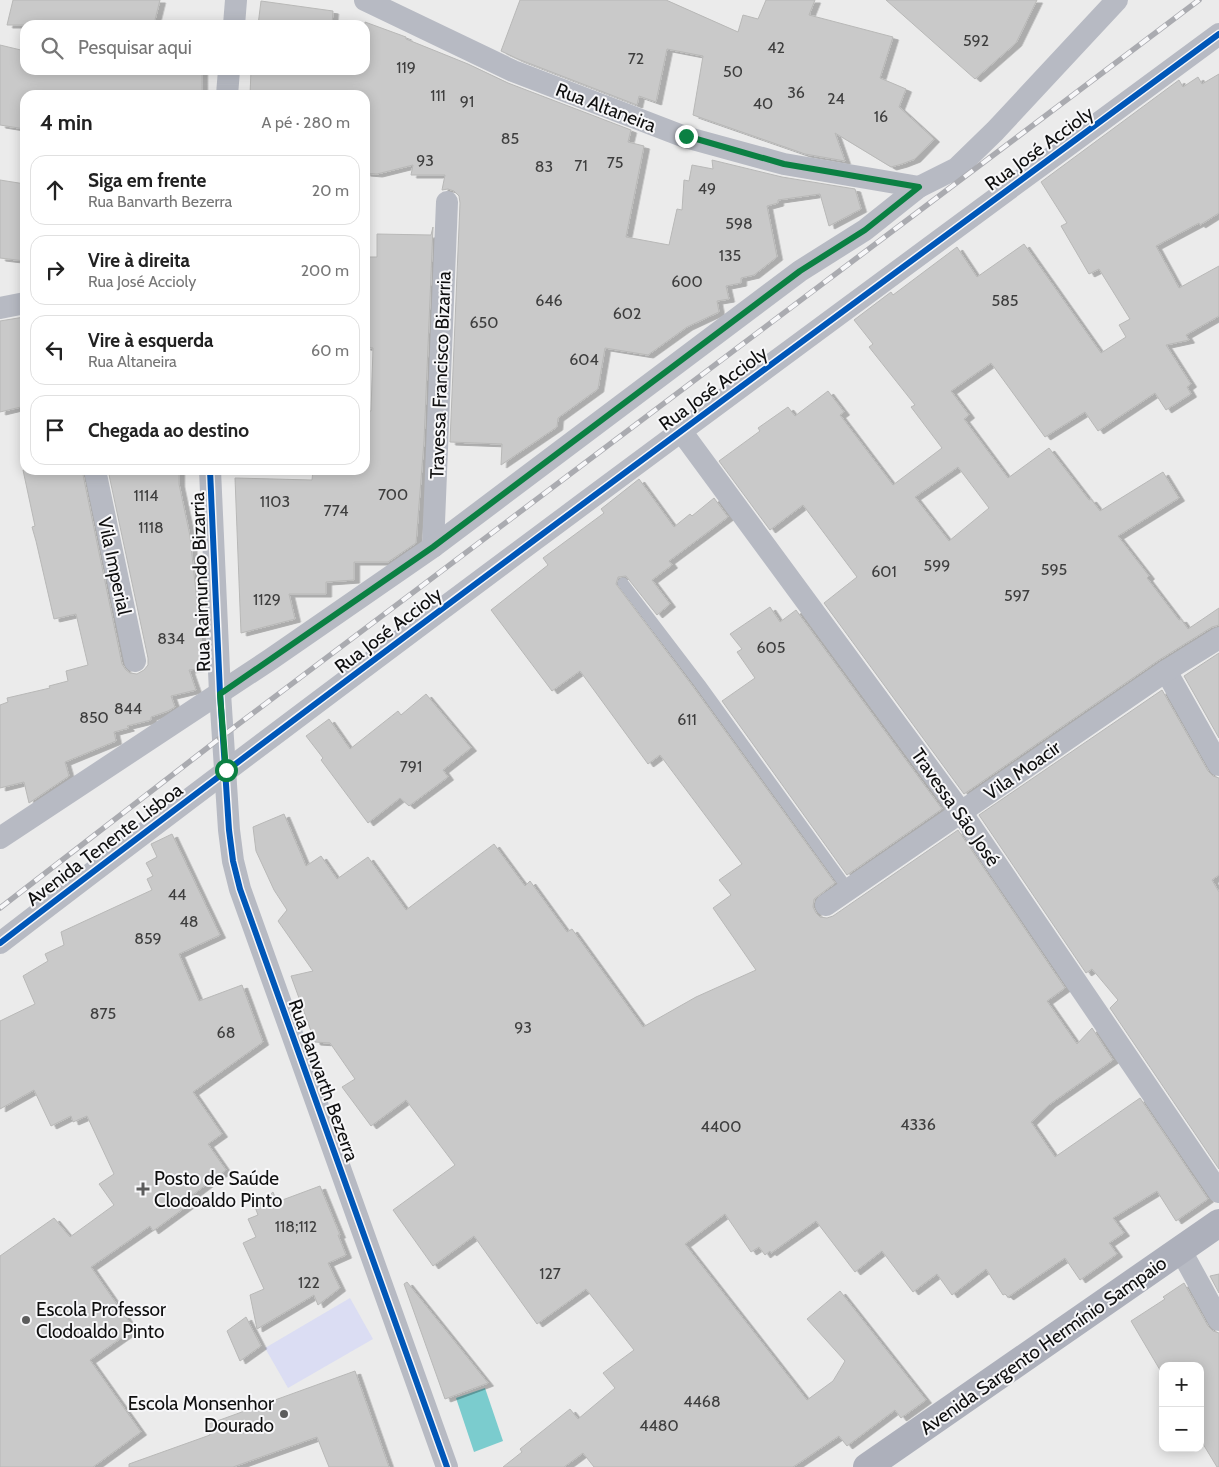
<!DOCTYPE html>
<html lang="pt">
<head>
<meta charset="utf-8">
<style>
  body { margin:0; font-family:Cabin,sans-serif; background:#f2f2f2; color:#222 }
  .controls { position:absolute; right:15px; bottom:15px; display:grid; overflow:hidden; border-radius:10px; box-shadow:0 2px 12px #0003 }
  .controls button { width:45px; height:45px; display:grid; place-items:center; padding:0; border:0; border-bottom:1px solid #e0e0e0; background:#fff; color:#222; font:25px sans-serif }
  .stop { position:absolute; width:15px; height:15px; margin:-11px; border:4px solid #0b8043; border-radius:50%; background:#fff }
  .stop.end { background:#0b8043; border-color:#fff; box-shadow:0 1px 5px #0008 }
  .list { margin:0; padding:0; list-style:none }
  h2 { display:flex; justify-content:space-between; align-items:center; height:65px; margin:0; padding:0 20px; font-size:21px }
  h2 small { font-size:16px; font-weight:400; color:#767676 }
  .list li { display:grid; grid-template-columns:32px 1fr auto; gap:15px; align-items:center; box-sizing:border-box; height:70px; margin:0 10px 10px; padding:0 10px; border:1px solid #e0e0e0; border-radius:15px }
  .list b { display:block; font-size:19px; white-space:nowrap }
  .list p { margin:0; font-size:16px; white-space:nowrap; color:#767676 }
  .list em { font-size:16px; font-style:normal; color:#767676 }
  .icon { flex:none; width:28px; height:28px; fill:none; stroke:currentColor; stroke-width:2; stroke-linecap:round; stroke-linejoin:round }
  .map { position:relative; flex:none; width:1219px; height:1467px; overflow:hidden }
  .search { position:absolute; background:#fff; box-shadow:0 2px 12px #0003; left:20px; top:20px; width:350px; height:55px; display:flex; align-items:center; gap:12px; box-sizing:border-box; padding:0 18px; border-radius:15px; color:#767676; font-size:19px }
  .panel { position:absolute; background:#fff; box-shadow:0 2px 12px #0003; left:20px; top:90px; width:350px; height:385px; border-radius:15px }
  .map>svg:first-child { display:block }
  .green { fill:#dbddf3 }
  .water { fill:#7bccce }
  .building { fill:#c9c9c9; stroke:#b8b8b7; fill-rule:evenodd; filter:url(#shadow) }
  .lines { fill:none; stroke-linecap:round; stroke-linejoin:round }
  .service { stroke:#b7bac3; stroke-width:11 }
  .minor { stroke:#b7bac3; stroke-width:22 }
  .secondary { stroke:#adb0bb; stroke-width:28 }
  .rail-casing { stroke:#aaabb0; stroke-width:5.5 }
  .rail { stroke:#f7f7f9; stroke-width:4; stroke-dasharray:11; stroke-linecap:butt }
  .cycleway-casing { stroke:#f7f7f9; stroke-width:9 }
  .cycleway { stroke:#0057b8; stroke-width:6 }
  .route { stroke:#0b8043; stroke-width:6 }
  .poi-dot { fill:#5c5c5c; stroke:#f7f7f9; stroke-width:2 }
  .labels { text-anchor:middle; stroke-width:4; stroke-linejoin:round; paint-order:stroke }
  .number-label { font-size:16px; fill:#3e3e3e }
  .street-label { font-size:19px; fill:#0f0f0f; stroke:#f7f7f9 }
  .poi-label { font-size:19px; fill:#0f0f0f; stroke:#f7f7f9; text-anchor:start }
</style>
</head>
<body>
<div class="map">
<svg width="1219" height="1467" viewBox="0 0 1219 1467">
  <defs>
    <filter id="shadow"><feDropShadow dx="5.5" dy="3" stdDeviation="0" flood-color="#0004"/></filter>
  </defs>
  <rect width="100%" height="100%" fill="#ebebeb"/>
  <polygon class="green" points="350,1298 373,1339 288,1388 265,1348"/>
  <polygon class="water" points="485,1388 503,1441 474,1452 456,1398"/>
  <g class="building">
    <polygon points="13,0 160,0 154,24 141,21 140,25 7,25"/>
    <polygon points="520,0 666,0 738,32 743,15 758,19 766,0 815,0 809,15 893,37 880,78 906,89 899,107 934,139 915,159 902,164 891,167 835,133 845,161 805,154 693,115 703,56 667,49 656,102 639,96 637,105 518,59 501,51"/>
    <polygon points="886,0 1037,0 1016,43 975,79"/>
    <polygon points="261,1 333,11 332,25 258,25"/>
    <polygon points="365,22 406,37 406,39 468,64 508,83 631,130 628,142 644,146 626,237 669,245 677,209 682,210 684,180 689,181 692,165 713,169 712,160 782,177 855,189 861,209 829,226 820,194 778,200 778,203 767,206 777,257 754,275 741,278 741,283 726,286 729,299 717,301 719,312 687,327 648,355 605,348 598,389 558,418 557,427 501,465 502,444 450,442 460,203 459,196 454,191 448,189 442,190 445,175 411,175 413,165 377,174 365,173 365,95 250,95 251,70 365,70"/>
    <polygon points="0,45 25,51 25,70 202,70 202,95 25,95 25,129 0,125"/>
    <path d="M 1219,74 L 1219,213 L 1200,225 L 1199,223 L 1156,246 L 1179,288 L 1219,266 L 1219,316 L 1186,335 L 1189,340 L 1166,345 L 1191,384 L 1187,387 L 1191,394 L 1166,410 L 1155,393 L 1098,431 L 1085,412 L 1045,437 L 991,363 L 951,391 L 969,415 L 964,419 L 1008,478 L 1049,448 L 1089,500 L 1091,499 L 1100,511 L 1163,472 L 1179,498 L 1118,536 L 1149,576 L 1147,578 L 1179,620 L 1181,619 L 1188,629 L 1219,608 L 1219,625 L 1212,627 L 1159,660 L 964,794 L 824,603 L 857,577 L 803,505 L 770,530 L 719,461 L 760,431 L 758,428 L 788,407 L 795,416 L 828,391 L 844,412 L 840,415 L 893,485 L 942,448 L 911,407 L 915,405 L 869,347 L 873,344 L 854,320 L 891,292 L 893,295 L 957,247 L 977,277 L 1024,244 L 1101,353 L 1126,337 L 1119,325 L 1130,319 L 1099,269 L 1089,274 L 1061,226 L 1067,223 L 1041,182 L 1179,80 L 1183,87 L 1198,77 L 1202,84 ZM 958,467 L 989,508 L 949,541 L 915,497 Z"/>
    <polygon points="0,180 25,184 25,261 0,258"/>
    <polygon points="433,227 424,441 416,543 388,562 354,562 354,580 326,582 326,594 289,594 295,619 241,633 235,478 312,480 313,470 365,470 365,411 371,411 373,348 365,347 365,257 377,257 377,234 431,235"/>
    <polygon points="24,317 25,406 0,412 0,321"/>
    <polygon points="23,470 82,470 122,664 126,670 130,673 137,674 144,670 148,665 148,658 108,470 179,470 179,484 190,536 204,668 189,670 196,690 171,696 175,707 168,711 151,717 151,720 127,726 129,728 114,732 116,741 65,762 69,776 29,803 24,782 0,788 0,705 8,702 7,698 50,688 49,686 68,681 66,671 88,665 76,614 54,619 36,541 32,527 35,526"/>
    <polygon points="639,479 674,527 690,514 692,516 714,498 728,517 669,561 672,565 652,580 670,604 657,615 626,576 618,577 616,584 694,688 835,883 814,899 813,907 816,913 820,917 827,918 833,916 958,830 1065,988 1047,1001 1077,1044 1092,1028 1113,1060 1050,1104 1031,1122 1055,1157 1140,1098 1208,1199 1176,1221 1157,1191 1113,1218 1124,1233 1109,1243 1117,1254 1080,1280 1065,1258 1008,1297 1005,1294 1003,1295 986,1269 952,1295 937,1274 913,1292 882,1251 855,1272 816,1221 771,1253 770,1251 765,1255 759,1247 751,1252 725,1214 685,1244 807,1400 833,1381 845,1361 807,1319 840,1291 926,1400 901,1418 895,1410 847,1446 839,1436 793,1467 594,1467 583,1453 564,1467 503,1467 522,1452 520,1449 570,1409 578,1419 615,1388 603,1373 634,1350 586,1289 537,1324 474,1236 433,1266 393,1210 455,1165 406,1100 371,1126 342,1087 355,1079 330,1043 315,1042 291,976 313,971 278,921 287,910 274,890 256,851 253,827 284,814 306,866 321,856 337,879 368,857 406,910 494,844 525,886 530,881 567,932 572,929 643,1027 696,997 756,970 713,908 731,895 719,880 742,864 705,815 660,755 648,764 580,671 552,691 491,610 548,565 543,558 604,513 601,509"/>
    <polygon points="770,607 780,622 796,610 942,809 847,875 722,701 755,678 737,652 742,649 730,634"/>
    <polygon points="1219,653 1219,738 1184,676"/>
    <polygon points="1162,690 1208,771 1213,776 1219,778 1219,875 1212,880 1219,892 1219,1169 1110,1008 1118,1000 1092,969 1086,973 979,815"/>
    <polygon points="426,694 471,748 443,770 448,777 409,806 400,798 368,823 321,760 323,758 306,736 329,719 350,749 398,711 401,715"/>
    <polygon points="172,834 220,935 179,954 199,1001 242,985 263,1042 193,1092 222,1134 208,1144 226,1170 191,1196 194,1201 153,1231 150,1226 91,1267 134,1329 90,1360 141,1432 93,1467 0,1467 0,1256 54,1218 70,1237 114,1205 99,1184 114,1174 87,1116 73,1122 71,1116 51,1126 34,1090 0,1109 0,1021 35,1004 23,976 48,961 45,954 64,945 61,932 152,890 147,879 153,876 146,863 157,857 151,844"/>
    <polygon points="320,1186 340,1235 338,1235 346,1255 328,1263 340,1288 318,1305 314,1295 257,1329 250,1295 264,1289 243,1243 256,1237 248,1219 258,1215 255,1207 273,1192 277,1202"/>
    <polygon points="1219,1274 1219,1293 1210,1276"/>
    <polygon points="407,1282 468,1358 488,1383 445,1399 404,1284"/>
    <polygon points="1184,1283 1208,1326 1213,1331 1219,1333 1219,1467 1217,1467 1200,1439 1200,1366 1163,1366 1163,1375 1131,1321 1165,1299 1163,1297"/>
    <polygon points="246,1317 261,1346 240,1361 227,1331"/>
    <polygon points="355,1371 389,1467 329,1467 317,1437 233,1467 129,1467 129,1464 210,1435 206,1425"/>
  </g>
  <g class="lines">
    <polyline class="service" points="623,583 700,684 848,889"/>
    <g class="minor">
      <polyline points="365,0 513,71 685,137 784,164 919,187"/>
      <polyline points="234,25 236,0"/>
      <polyline points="227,95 229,70"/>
      <polyline points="0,308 25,303"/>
      <polyline points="681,431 961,812 1219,1192"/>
      <polyline points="95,470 135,661"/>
      <polyline points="210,470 220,693 229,830 233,861 240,889 447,1467"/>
      <polyline points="433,547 447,202"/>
      <polyline points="1166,671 1219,765"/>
      <polyline points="0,838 271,659 433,547 800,271 865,230 919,187 957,168 995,131 1117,0"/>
      <polyline points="826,905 1166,671 1219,638"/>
      <path d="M 0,943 C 402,635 811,335 1219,34"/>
      <polyline points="1180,1249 1219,1320"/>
    </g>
    <polyline class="secondary" points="867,1467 1219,1223"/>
    <defs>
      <polyline id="rail" points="0,908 224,735 1199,0"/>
    </defs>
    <use href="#rail" class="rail-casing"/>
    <use href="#rail" class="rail"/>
    <defs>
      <g id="cycleway">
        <polyline points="210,470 220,693 229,830 233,861 240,889 447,1467"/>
        <path d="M 0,943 C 402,635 811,335 1219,34"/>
      </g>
    </defs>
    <use href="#cycleway" class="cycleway-casing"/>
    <use href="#cycleway" class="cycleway"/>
  </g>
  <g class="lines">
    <polyline class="route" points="226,770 220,694 433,547 800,271 865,230 919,187 784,164 686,136"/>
  </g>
  <g class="poi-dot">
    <path d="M140.5 1181.5h5v5h5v5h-5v5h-5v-5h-5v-5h5z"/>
    <circle cx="26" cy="1320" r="5"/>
    <circle cx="284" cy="1414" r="5"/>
  </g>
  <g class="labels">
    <g class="number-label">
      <text x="976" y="46">592</text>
      <text x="776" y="53">42</text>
      <text x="636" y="64">72</text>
      <text x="406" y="73">119</text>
      <text x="733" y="77">50</text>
      <text x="796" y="98">36</text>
      <text x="438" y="101">111</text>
      <text x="836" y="104">24</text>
      <text x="467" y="107">91</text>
      <text x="763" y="109">40</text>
      <text x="881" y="122">16</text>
      <text x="510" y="144">85</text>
      <text x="425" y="166">93</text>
      <text x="615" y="168">75</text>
      <text x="581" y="171">71</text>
      <text x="544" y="172">83</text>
      <text x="707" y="194">49</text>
      <text x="739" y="229">598</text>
      <text x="730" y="261">135</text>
      <text x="687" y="287">600</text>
      <text x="549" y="306">646</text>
      <text x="1005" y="306">585</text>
      <text x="627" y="319">602</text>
      <text x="484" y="328">650</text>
      <text x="584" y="365">604</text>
      <text x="393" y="500">700</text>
      <text x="146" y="501">1114</text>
      <text x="275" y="507">1103</text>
      <text x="336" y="516">774</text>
      <text x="151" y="533">1118</text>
      <text x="937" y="571">599</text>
      <text x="1054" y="575">595</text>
      <text x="884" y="577">601</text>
      <text x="1017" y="601">597</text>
      <text x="267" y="605">1129</text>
      <text x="171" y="644">834</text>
      <text x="771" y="653">605</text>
      <text x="128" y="714">844</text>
      <text x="94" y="723">850</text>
      <text x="687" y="725">611</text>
      <text x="411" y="772">791</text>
      <text x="177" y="900">44</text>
      <text x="189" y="927">48</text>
      <text x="148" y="944">859</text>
      <text x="103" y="1019">875</text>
      <text x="523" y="1033">93</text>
      <text x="226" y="1038">68</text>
      <text x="918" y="1130">4336</text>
      <text x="721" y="1132">4400</text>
      <text x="296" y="1232">118;112</text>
      <text x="550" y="1279">127</text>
      <text x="309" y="1288">122</text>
      <text x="702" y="1407">4468</text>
      <text x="659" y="1431">4480</text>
    </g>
    <g class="street-label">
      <text transform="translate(606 107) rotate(21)" y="7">Rua Altaneira</text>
      <text transform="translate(1039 148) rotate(-36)" y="7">Rua José Accioly</text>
      <text transform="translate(440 375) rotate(-88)" y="7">Travessa Francisco Bizarria</text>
      <text transform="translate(713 388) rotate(-36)" y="7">Rua José Accioly</text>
      <text transform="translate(115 566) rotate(78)" y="7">Vila Imperial</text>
      <text transform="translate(200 582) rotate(-92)" y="7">Rua Raimundo Bizarria</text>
      <text transform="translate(388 630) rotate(-37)" y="7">Rua José Accioly</text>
      <text transform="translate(1022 770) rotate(-35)" y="7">Vila Moacir</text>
      <text transform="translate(956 807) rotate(55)" y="7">Travessa São José</text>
      <text transform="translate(104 844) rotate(-37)" y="7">Avenida Tenente Lisboa</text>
      <text transform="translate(324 1080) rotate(70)" y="7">Rua Banvarth Bezerra</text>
      <text transform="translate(1043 1345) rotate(-35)" y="7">Avenida Sargento Hermínio Sampaio</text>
    </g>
    <g class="poi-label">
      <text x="154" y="1185">Posto de Saúde<tspan x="154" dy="22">Clodoaldo Pinto</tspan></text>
      <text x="36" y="1316">Escola Professor<tspan x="36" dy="22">Clodoaldo Pinto</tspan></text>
      <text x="274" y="1410" text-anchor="end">Escola Monsenhor<tspan x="274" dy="22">Dourado</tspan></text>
    </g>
  </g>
</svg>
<div class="controls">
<button>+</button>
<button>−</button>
</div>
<div class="stop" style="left:226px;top:770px"></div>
<div class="stop end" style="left:686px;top:136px"></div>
<div class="search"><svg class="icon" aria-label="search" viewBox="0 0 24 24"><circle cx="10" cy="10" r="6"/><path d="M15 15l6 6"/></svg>Pesquisar aqui</div>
<section class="panel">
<h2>4 min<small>A pé · 280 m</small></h2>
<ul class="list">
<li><svg class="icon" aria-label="ahead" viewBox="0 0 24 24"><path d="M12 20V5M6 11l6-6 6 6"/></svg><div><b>Siga em frente</b><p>Rua Banvarth Bezerra</p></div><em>20 m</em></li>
<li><svg class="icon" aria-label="right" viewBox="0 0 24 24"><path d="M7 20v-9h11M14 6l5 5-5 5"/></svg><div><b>Vire à direita</b><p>Rua José Accioly</p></div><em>200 m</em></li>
<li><svg class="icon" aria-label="left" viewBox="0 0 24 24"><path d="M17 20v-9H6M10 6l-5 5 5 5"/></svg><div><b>Vire à esquerda</b><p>Rua Altaneira</p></div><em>60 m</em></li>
<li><svg class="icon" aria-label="arrive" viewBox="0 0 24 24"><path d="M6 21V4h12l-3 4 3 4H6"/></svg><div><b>Chegada ao destino</b></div></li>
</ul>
</section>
</div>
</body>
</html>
